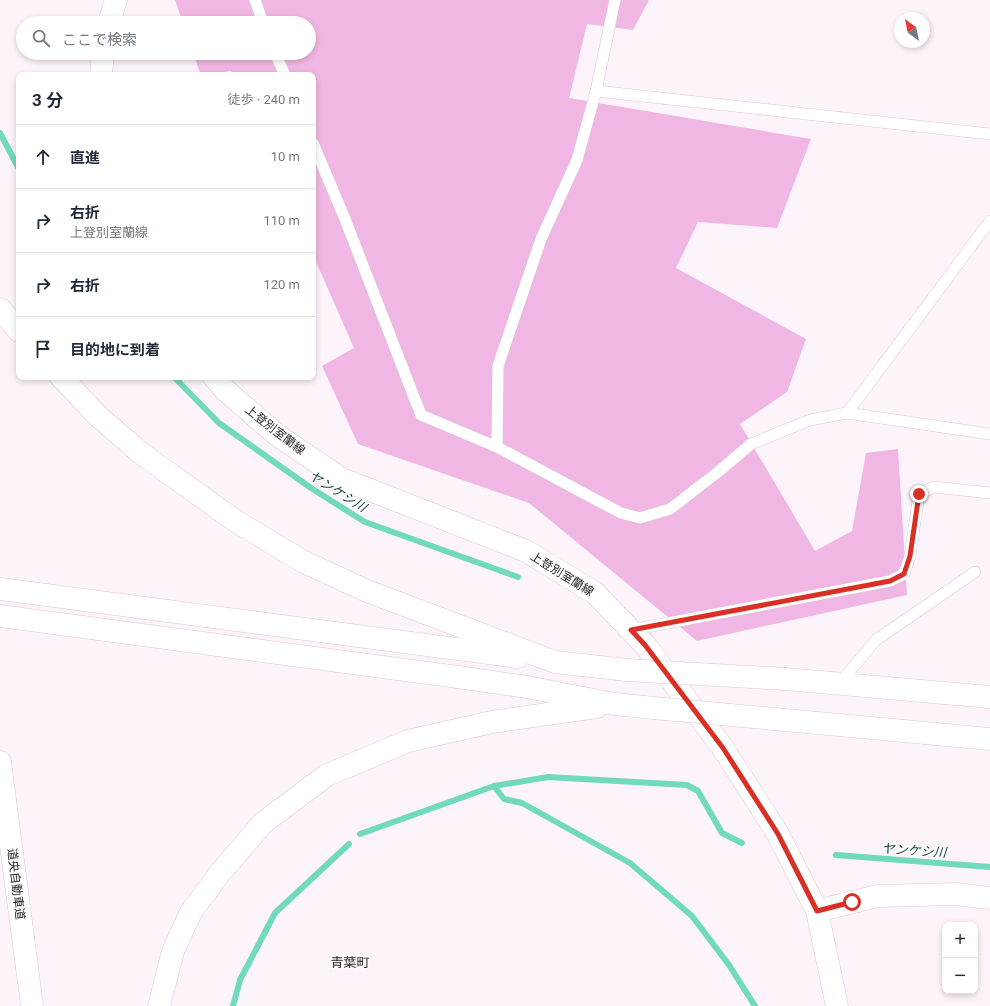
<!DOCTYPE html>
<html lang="ja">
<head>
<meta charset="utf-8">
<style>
  body { margin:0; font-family:Roboto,"Noto Sans JP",sans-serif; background:#f2f2f3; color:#1f2937 }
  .controls { position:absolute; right:12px; bottom:12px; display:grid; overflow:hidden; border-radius:8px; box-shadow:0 2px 6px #0003 }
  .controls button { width:36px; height:36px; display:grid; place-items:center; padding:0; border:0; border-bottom:1px solid #e0e1e3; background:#fff; color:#1f2937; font:20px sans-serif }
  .compass { position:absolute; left:894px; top:12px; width:36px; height:36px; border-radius:50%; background:#fff; box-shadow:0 2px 6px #0003; rotate:327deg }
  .stop { position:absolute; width:12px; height:12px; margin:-9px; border:3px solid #d93025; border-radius:50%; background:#fff }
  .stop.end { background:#d93025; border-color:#fff; box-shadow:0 1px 4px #0008 }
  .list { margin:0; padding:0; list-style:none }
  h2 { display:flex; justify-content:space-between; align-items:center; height:52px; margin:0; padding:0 16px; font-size:17px }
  h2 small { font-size:13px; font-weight:400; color:#747a83 }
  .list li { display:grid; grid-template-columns:26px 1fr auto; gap:12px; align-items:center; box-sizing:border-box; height:64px; padding:0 16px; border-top:1px solid #e0e1e3 }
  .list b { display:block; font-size:15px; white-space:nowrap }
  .list p { margin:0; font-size:13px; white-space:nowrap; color:#747a83 }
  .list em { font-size:13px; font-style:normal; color:#747a83 }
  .icon { flex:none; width:22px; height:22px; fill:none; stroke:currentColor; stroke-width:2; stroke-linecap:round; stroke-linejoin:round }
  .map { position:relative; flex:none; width:990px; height:1006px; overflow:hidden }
  .search { position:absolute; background:#fff; box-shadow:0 2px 6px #0003; left:16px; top:16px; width:300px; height:44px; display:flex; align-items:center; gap:10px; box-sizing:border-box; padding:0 14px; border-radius:22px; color:#747a83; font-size:15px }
  .panel { position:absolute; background:#fff; box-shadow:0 2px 6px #0003; left:16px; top:72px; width:300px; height:308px; border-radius:8px }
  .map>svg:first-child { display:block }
  .green { fill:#f1b7e4 }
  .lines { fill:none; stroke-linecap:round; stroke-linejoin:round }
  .stream { stroke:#71d9bc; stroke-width:6 }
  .service-casing { stroke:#d9c8d5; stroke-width:12 }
  .tertiary-casing { stroke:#d9c8d5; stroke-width:23 }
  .secondary-casing { stroke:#d9c8d5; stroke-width:23 }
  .motorway-casing { stroke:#d9c8d5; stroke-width:23 }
  .service { stroke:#fff; stroke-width:11 }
  .tertiary { stroke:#fff; stroke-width:22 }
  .secondary { stroke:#fff; stroke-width:22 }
  .motorway { stroke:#fff; stroke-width:22 }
  .motorway-bridge-casing { stroke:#d9c8d5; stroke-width:23; stroke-linecap:butt }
  .motorway-bridge { stroke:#fff; stroke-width:22 }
  .route { stroke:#d93025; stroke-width:5 }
  .labels { text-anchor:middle; stroke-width:3; stroke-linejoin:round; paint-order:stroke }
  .street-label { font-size:12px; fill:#272125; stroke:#fff }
  .water-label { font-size:13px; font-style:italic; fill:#144337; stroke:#fff }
  .neighbourhood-label { font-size:13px; fill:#272125; stroke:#fff }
</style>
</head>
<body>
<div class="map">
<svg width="990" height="1006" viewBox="0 0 990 1006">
  <rect width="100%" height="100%" fill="#fdf3fa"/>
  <polygon class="green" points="175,0 649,0 633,30 587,24 569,98 811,139 777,228 698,222 676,268 806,339 787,392 740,424 815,551 852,531 866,453 898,449 907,595 697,641 529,503 358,444 322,366 354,348 313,255 313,75 233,75 231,71 201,75 193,53 309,53 309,23 183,23"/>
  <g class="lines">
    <g class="stream">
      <polyline points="0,133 19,169"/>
      <polyline points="174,377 219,423 311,488 365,522 518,577"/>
      <polyline points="494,786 504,799 522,803 630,863 692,916 729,965 755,1006"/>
      <polyline points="360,834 494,786 548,777 687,785 698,791 722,833 742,843"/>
      <polyline points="836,855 990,867"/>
      <polyline points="233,1006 240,980 275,913 349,844"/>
    </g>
    <defs>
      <g id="service">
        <polyline points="255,0 263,23"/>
        <polyline points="275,53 285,75"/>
        <polyline points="596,91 990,134"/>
        <polyline points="313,143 345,219 421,415 497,447 621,513 640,518 670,509 718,472 751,444 810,420 847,413 990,221"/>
        <polyline points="847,413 990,434"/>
        <polyline points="497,447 498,366 541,239 577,160 596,91 615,0"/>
        <polyline points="631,630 890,581 904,574 910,556 919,494 934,487 990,493"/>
        <polyline points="839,684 876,640 975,572"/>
      </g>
      <polyline id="tertiary" points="817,911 878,896 956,894 990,898"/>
      <g id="secondary">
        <polyline points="109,23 116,0"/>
        <polyline points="101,75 103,53"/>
        <polyline points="214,377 225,390 277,435 342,479 526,551 595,593 645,645 723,748 778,834 817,911 837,1006"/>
      </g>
      <g id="motorway">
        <polyline points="0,309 19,331"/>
        <polyline points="61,377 99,417 142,454 237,522 302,561 367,591 555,662 627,670"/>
        <polyline points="0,589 518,657"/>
        <polyline points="0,616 458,677 527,687 614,704 654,708"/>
        <polyline points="786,679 990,697"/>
        <polyline points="796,721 990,739"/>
        <polyline points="0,762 32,1006"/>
        <polyline points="159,1006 173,951 191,912 220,873 263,823 327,775 408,741 492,722 597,707"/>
      </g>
    </defs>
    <use href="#service" class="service-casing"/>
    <use href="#tertiary" class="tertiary-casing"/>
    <use href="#secondary" class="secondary-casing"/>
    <use href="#motorway" class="motorway-casing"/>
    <use href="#service" class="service"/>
    <use href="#tertiary" class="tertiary"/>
    <use href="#secondary" class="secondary"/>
    <use href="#motorway" class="motorway"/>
    <defs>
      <g id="motorway-bridge">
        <polyline points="627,670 786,679"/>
        <polyline points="654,708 796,721"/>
      </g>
    </defs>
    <use href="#motorway-bridge" class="motorway-bridge-casing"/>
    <use href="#motorway-bridge" class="motorway-bridge"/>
  </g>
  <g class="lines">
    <polyline class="route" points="852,902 817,911 778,834 723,748 645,645 631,630 890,581 904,574 910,556 919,494"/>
  </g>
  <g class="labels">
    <g class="street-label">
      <text transform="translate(275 430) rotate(38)" y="4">上登別室蘭線</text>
      <text transform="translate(562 574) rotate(32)" y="4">上登別室蘭線</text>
      <text transform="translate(16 884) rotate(83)" y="4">道央自動車道</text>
    </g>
    <g class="water-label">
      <text transform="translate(338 491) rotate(32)" y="5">ヤンケシ川</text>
      <text transform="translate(914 850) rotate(4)" y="5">ヤンケシ川</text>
    </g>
    <g class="neighbourhood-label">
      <text x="350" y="967">青葉町</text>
    </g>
  </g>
</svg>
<div class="controls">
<button>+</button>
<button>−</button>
</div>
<svg class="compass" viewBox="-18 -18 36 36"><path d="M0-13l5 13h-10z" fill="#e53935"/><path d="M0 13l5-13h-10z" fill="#747a83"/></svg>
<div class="stop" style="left:852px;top:902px"></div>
<div class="stop end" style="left:919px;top:494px"></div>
<div class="search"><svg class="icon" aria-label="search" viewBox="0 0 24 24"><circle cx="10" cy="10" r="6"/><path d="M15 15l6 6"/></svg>ここで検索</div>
<section class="panel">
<h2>3 分<small>徒歩 · 240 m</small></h2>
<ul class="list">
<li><svg class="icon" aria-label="ahead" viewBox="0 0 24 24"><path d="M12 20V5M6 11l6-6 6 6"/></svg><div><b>直進</b></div><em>10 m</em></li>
<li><svg class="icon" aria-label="right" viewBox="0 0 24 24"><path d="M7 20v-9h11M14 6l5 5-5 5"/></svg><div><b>右折</b><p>上登別室蘭線</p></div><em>110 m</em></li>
<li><svg class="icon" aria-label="right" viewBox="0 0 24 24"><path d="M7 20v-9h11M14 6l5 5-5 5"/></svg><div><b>右折</b></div><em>120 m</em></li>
<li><svg class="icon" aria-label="arrive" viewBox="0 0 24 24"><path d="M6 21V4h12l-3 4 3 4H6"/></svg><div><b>目的地に到着</b></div></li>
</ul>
</section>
</div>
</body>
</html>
